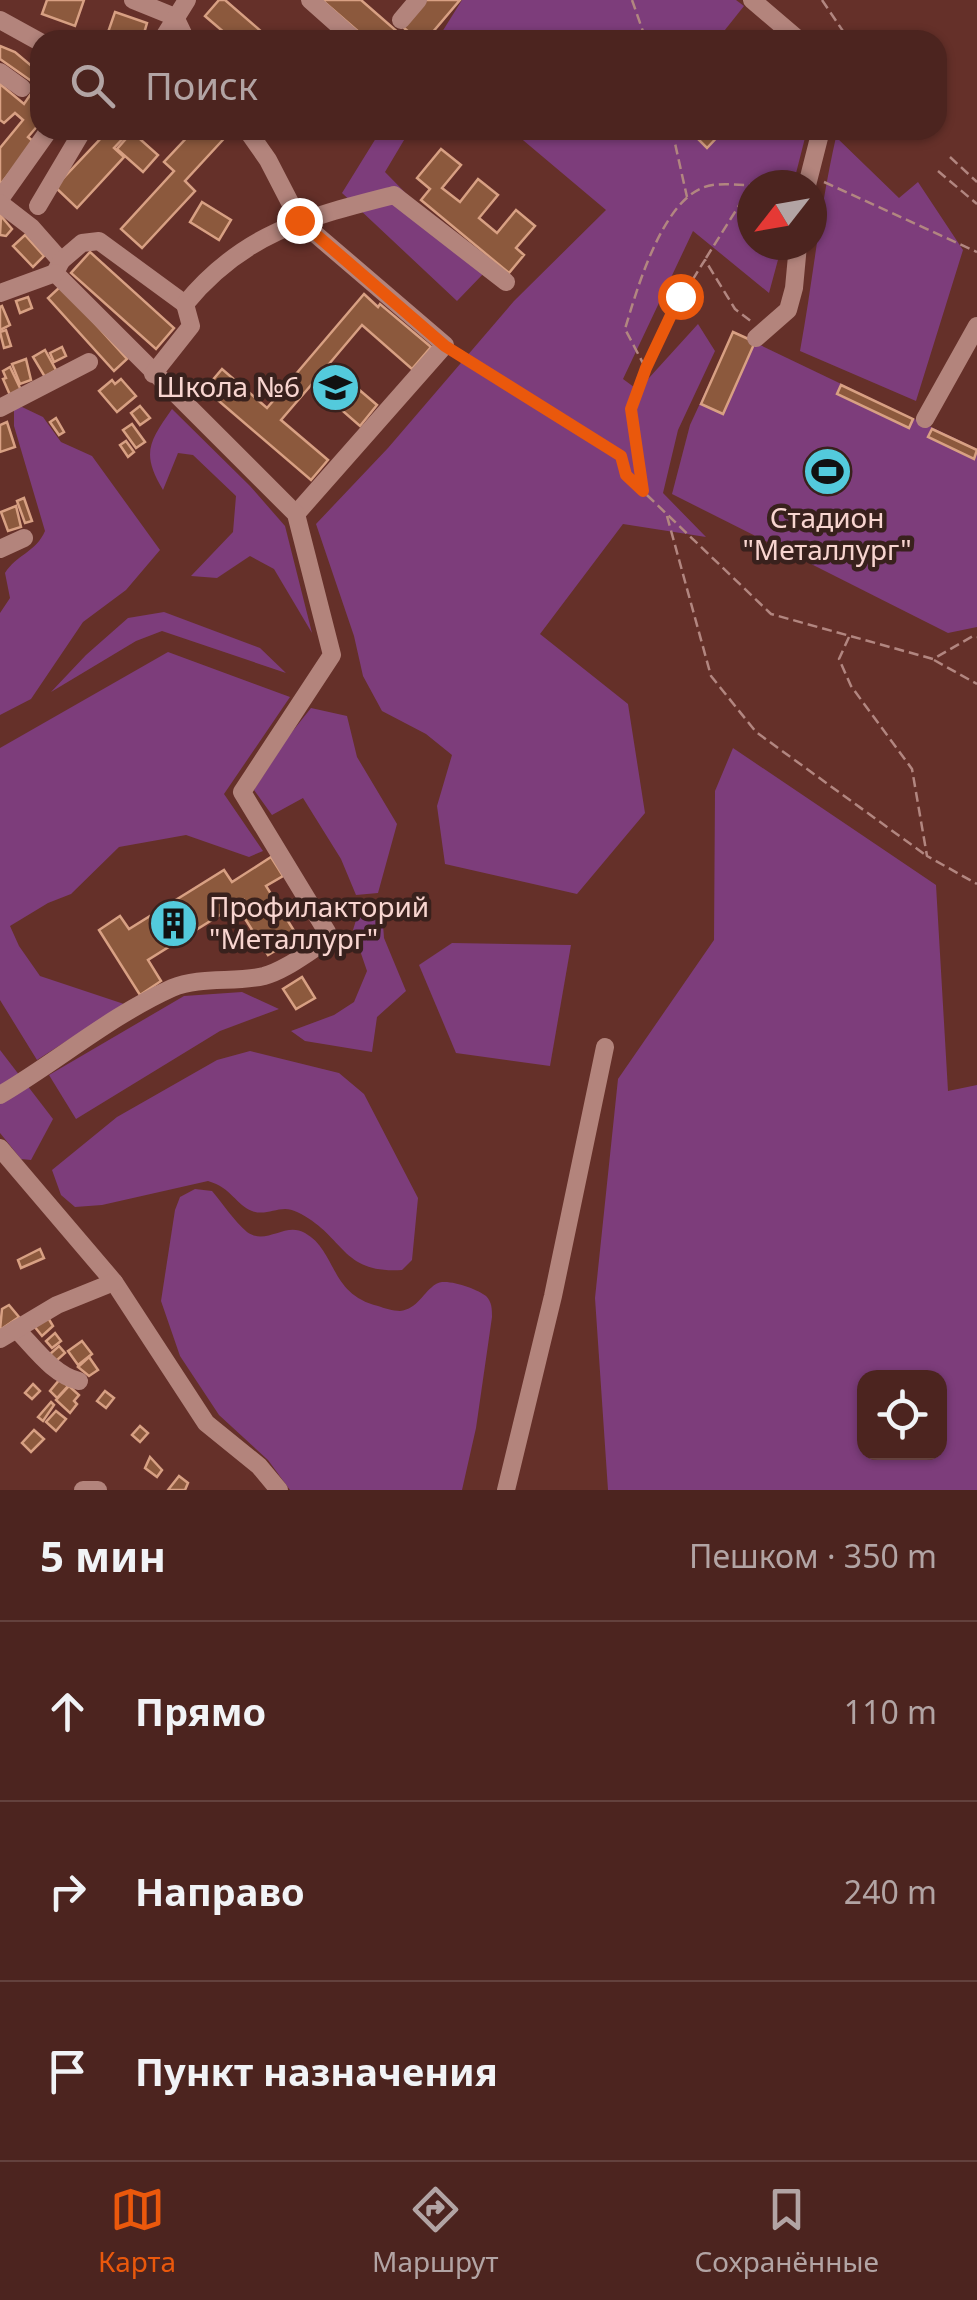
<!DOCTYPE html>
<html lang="ru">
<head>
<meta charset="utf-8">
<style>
  body { margin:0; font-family:"Noto Sans",sans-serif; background:#56302c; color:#f1f3f6 }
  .controls { position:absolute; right:30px; bottom:30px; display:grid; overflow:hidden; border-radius:20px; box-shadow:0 2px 8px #0004 }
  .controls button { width:90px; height:90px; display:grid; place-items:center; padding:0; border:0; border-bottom:2px solid #63413d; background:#4c241f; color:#f1f3f6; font:50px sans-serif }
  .compass { position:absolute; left:737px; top:170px; width:90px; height:90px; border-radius:50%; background:#4c241f; box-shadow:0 2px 8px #0004; rotate:239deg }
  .stop { position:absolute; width:30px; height:30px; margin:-22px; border:8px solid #ea580c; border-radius:50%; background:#fff }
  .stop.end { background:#ea580c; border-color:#fff; box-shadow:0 2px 10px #0008 }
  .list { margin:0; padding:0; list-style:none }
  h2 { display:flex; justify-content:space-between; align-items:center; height:130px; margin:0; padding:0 40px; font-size:42px }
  h2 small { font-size:32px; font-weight:400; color:#b2a4a4 }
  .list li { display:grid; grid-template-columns:65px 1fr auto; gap:30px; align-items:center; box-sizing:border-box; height:180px; padding:0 40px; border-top:2px solid #63413d }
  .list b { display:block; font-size:38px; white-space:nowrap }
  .list em { font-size:32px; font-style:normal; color:#b2a4a4 }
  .icon { flex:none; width:55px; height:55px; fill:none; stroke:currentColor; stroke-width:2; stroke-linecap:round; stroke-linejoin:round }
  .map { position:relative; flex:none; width:977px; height:1490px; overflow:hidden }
  .search { position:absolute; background:#4c241f; box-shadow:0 2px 8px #0004; left:30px; right:30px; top:30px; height:110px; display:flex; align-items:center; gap:25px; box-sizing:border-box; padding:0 35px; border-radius:30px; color:#b2a4a4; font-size:38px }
  .sheet { height:670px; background:#4c241f }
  nav { display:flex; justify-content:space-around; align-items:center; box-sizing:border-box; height:140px; border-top:2px solid #63413d; background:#4c241f; font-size:28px; color:#b2a4a4 }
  nav a { display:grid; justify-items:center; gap:5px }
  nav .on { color:#ea580c }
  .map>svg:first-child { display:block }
  .green { fill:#7d3d7b; fill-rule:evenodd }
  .building { fill:#8c593d; stroke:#d8a083; stroke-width:2.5 }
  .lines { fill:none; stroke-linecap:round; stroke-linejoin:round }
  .path { stroke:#b28680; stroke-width:2.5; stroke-dasharray:10 5; stroke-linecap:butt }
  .minor { stroke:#b3847c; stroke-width:18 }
  .route { stroke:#ea580c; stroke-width:12 }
  .labels { text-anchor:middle; stroke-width:9; stroke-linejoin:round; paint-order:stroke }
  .poi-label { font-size:28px; fill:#f8d5d0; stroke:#39211d; text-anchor:end }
</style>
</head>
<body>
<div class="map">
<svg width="977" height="1490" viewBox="0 0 977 1490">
  <rect width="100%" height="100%" fill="#653029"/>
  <g class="green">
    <polygon points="462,0 736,0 744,6 717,40 437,40"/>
    <polygon points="381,130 410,130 385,172 484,273 457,301 342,193"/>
    <polygon points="511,130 807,130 793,185 752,185 752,245 782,245 769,293 693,231 623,379 638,390 698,324 715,351 678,430 663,493 706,537 623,524 540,634 628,704 645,813 577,894 445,864 437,806 452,755 426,734 382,711 363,676 354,636 316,524 388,448 514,301 606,210"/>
    <path d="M 836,137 L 899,198 L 918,182 L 963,250 L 916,401 L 800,351 C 813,280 820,207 836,137 Z"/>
    <polygon points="733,332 977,449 977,627 948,633 672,494 690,425"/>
    <path d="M 22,407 L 43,417 L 61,442 L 92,456 L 160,550 L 126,590 L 83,622 L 31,699 L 0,715 L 0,613 L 10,598 L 5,573 C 16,555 36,552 45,531 L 14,426 L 14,409 Z"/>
    <path d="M 172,409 L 250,486 L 285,526 L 312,633 L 274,569 L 250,556 L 217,578 L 191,576 L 233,532 L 236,496 L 193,455 L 178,453 L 163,490 C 141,453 149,442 172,409 Z"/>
    <polygon points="164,612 260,648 286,673 162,631 136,641 51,692 86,655 128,618"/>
    <polygon points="168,652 290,697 224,794 263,851 249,857 186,835 119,847 71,894 48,903 10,926 19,946 40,976 124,1004 37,1060 0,1000 0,748"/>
    <polygon points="311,708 347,716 357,757 397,824 378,893 356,895 341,859 303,798 272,815 254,790 288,737"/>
    <path d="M 733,748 L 936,885 L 948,1091 L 977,1085 L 977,1490 L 608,1490 L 595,1298 L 618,1079 L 714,940 L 715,791 ZM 864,1378 L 940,1378 L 940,1452 L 864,1452 Z"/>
    <polygon points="359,910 382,911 384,938 406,991 377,1017 372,1052 305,1041 291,1031 334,1015 354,1002 367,971 353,930"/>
    <polygon points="452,943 571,945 550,1066 456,1053 419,965"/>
    <polygon points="242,992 279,1009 220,1031 76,1119 49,1075 184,996"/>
    <polygon points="0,1050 53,1119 31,1160 21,1159 0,1133"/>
    <path d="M 250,1051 L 339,1073 L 364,1094 L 418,1198 L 412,1260 L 402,1270 C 340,1274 345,1235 297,1212 C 281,1203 268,1217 252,1211 C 236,1205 232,1188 208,1181 L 102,1205 L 75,1207 L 61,1195 L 52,1170 L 117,1117 L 217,1060 Z"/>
    <path d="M 195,1189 L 212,1191 C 223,1204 234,1221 247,1232 C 267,1246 285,1221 305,1233 C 337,1251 329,1294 378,1306 C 384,1308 393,1311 400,1311 C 418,1309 423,1292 436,1284 C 445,1277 478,1289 486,1296 C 492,1302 492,1309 492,1317 L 476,1428 L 462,1490 L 290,1490 L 268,1460 L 219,1415 L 180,1356 L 161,1301 L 175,1210 L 180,1197 Z"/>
  </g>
  <g class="building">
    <polygon points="47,0 84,0 75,26 42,14"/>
    <polygon points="219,0 225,0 271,40 233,40 205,16"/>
    <polygon points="322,0 361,0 400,34 394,40 368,40"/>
    <polygon points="426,0 460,0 426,40 418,40 403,27"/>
    <polygon points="115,12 147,23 142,40 106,38"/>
    <polygon points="0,46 15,52 40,73 40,123 28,137 34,142 0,185 0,148 23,120 15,113 4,123 0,120 0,84 24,104 37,85 0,59"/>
    <polygon points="94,130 131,130 114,148 124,157 77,208 55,187 102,137"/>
    <polygon points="194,130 231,131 185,181 195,191 142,248 121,229 174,171 164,162"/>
    <polygon points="689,130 723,130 723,131 707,148"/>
    <polygon points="132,132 158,155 143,172 117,149"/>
    <polygon points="441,149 461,165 442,188 460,202 478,179 498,195 479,218 497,233 516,210 535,226 516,248 524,255 509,273 421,200 430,189 417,178"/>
    <polygon points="202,202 231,220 219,240 190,222"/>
    <polygon points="1,216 12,229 6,236 0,235"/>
    <polygon points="25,235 44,256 33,267 13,246"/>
    <polygon points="90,252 174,328 156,349 71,273"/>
    <polygon points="61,286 127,359 114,371 48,298"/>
    <polygon points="364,294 378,307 380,304 431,347 412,369 362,325 329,364 377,405 360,426 312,384 281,420 328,460 311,480 205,389 222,369 267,408"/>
    <polygon points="28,297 32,308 20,313 16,301"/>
    <polygon points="2,306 10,325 0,330 0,307"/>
    <polygon points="6,330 11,346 4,348 0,332"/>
    <polygon points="733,332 755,342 723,414 701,404"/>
    <polygon points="62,347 66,356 54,362 50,353"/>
    <polygon points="45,350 56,370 45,377 33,357"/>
    <polygon points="26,359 31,380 20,384 12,364"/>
    <polygon points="10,367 21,390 10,395 3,379 6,378 3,371"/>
    <polygon points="121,379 136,396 117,412 99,391 112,380 115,384"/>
    <polygon points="841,385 913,419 909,428 837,394"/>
    <polygon points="140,406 150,418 140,425 131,413"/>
    <polygon points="56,418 64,432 59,435 50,422"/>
    <polygon points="7,422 15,447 0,452 0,425"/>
    <polygon points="132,424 145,442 136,448 123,430"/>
    <polygon points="932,429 977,450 974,459 928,437"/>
    <polygon points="126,441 134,452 128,457 120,445"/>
    <polygon points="24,498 32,521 25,523 17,501"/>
    <polygon points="16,506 21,527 8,531 1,512"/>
    <polygon points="271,857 283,876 266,886 298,937 268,955 242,914 249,909 244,900 148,960 161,981 140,995 99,930 120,916 129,929 224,870 232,882"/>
    <polygon points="302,977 315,998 296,1009 283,989"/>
    <polygon points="40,1249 44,1258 21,1268 18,1260"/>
    <polygon points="9,1305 19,1317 0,1330 2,1309"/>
    <polygon points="47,1316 53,1326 42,1336 34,1326"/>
    <polygon points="55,1333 61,1341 52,1348 46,1341"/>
    <polygon points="82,1341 92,1354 78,1365 68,1351"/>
    <polygon points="59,1346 65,1353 56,1361 50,1354"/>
    <polygon points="89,1357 98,1370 89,1376 78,1367"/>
    <polygon points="60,1379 68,1386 57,1398 50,1391"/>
    <polygon points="33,1384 40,1391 32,1399 25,1393"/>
    <polygon points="69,1386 79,1395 74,1401 77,1404 70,1413 56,1400"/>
    <polygon points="105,1391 114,1398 106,1408 97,1401"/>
    <polygon points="51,1402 54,1405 43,1421 38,1417"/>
    <polygon points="56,1411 66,1419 56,1431 46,1422"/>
    <polygon points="140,1426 148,1433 140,1442 132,1435"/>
    <polygon points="34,1430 44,1439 31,1452 22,1443"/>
    <polygon points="150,1457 162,1470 157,1477 145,1468"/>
    <polygon points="179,1476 188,1483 185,1490 168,1490"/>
  </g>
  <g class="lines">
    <g class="path">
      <polyline points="632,0 646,40"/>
      <polyline points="822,0 849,40"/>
      <polyline points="672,130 687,197"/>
      <polyline points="950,157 977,182"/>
      <polyline points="938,171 977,204"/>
      <polyline points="824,182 977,252"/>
      <polyline points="706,258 752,185 792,178"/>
      <polyline points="459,354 621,456 626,475 771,614 933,659 973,636 977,637"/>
      <path d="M 645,367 L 625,329 C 637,289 661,205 702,188 C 715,182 735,185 750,185"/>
      <path d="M 643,490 C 641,464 634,439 632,413 C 630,384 687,287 705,260 L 735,309 L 752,322"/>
      <polyline points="667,516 711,676 756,732 927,856"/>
      <polyline points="849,637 839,659 851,686 912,769 927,856 977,884"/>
      <polyline points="934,660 977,684"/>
    </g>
    <g class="minor">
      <polyline points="133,0 175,17 186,40"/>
      <polyline points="310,0 355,40"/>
      <polyline points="752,0 799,40"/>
      <polyline points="0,20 40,42"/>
      <polyline points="401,20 418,0"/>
      <polyline points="162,40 187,0"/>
      <polyline points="0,72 22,88"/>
      <polyline points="247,130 268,160 299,220 445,345 296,514"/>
      <polyline points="807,185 821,130"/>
      <polyline points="0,199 49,130"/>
      <path d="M 0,203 L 31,227 L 61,261 L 55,273 L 296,514 L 332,655 L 242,792 L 327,932 L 325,942 C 306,953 286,970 264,976 C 235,983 200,976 172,988 C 110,1016 58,1061 0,1095"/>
      <polyline points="38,206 83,130"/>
      <polyline points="61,261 82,243 99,241 185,304"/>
      <polyline points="0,293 55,273"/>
      <polyline points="756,338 788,310 794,288 798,245"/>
      <path d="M 153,374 L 191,326 L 185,304 C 244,232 308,217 394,195 L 506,282"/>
      <polyline points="0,408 89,362"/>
      <polyline points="925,419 977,326"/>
      <polyline points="0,549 24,538"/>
      <polyline points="0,1148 114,1282 206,1423 259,1466 279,1490"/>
      <path d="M 16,1329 C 34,1347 53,1375 79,1381"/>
      <polyline points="0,1339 57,1305 114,1282"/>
      <polyline points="83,1490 98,1490"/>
      <polyline points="506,1490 553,1296 605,1047"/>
    </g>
  </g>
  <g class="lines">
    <polyline class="route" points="299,220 445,346 621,456 626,475 643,491 631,409 646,368 680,296"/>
  </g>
  <defs>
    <symbol id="school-disc" viewBox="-11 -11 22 22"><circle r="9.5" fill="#53cadc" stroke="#39211d"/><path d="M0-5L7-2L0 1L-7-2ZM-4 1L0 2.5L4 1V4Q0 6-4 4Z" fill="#111"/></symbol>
    <symbol id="stadium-disc" viewBox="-11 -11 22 22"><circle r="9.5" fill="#53cadc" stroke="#39211d"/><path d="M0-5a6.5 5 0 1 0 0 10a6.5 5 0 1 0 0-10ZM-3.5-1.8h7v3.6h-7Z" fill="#111"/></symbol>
    <symbol id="building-disc" viewBox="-11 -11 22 22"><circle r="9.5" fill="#53cadc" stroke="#39211d"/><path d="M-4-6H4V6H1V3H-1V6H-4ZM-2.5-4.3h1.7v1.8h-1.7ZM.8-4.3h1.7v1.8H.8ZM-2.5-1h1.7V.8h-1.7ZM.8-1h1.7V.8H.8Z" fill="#111"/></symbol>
  </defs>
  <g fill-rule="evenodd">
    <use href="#school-disc" x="308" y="360" width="55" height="55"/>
    <use href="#stadium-disc" x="800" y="444" width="55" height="55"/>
    <use href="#building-disc" x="146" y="896" width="55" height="55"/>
  </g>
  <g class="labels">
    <g class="poi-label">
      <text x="300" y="397">Школа №6</text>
      <text x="827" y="528" text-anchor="middle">Стадион<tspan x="827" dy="32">"Металлург"</tspan></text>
      <text x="209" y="917" text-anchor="start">Профилакторий<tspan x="209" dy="32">"Металлург"</tspan></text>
    </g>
  </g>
</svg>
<div class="controls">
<button><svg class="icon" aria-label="locate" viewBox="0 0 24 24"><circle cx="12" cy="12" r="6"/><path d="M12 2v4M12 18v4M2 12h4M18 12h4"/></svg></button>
</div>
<svg class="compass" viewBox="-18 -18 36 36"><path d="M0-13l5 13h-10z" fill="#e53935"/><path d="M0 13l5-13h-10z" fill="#b2a4a4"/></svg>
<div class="stop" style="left:680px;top:296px"></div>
<div class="stop end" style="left:299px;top:220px"></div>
<div class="search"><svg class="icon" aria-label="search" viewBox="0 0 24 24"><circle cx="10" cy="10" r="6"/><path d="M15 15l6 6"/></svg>Поиск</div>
</div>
<section class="sheet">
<h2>5 мин<small>Пешком · 350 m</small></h2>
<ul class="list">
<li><svg class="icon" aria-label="ahead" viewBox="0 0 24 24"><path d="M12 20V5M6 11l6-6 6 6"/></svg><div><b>Прямо</b></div><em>110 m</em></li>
<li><svg class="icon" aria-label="right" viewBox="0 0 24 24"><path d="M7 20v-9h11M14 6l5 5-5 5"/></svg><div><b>Направо</b></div><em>240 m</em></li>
<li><svg class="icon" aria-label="arrive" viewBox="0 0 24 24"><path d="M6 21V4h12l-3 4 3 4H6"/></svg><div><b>Пункт назначения</b></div></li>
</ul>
</section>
<nav>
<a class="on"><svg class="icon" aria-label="map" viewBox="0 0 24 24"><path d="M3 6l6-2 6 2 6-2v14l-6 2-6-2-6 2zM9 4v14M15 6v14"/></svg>Карта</a>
<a><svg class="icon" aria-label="directions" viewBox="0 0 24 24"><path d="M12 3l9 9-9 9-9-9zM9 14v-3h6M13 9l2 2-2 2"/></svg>Маршрут</a>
<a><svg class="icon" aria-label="saved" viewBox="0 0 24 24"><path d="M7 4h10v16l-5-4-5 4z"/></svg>Сохранённые</a>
</nav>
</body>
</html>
